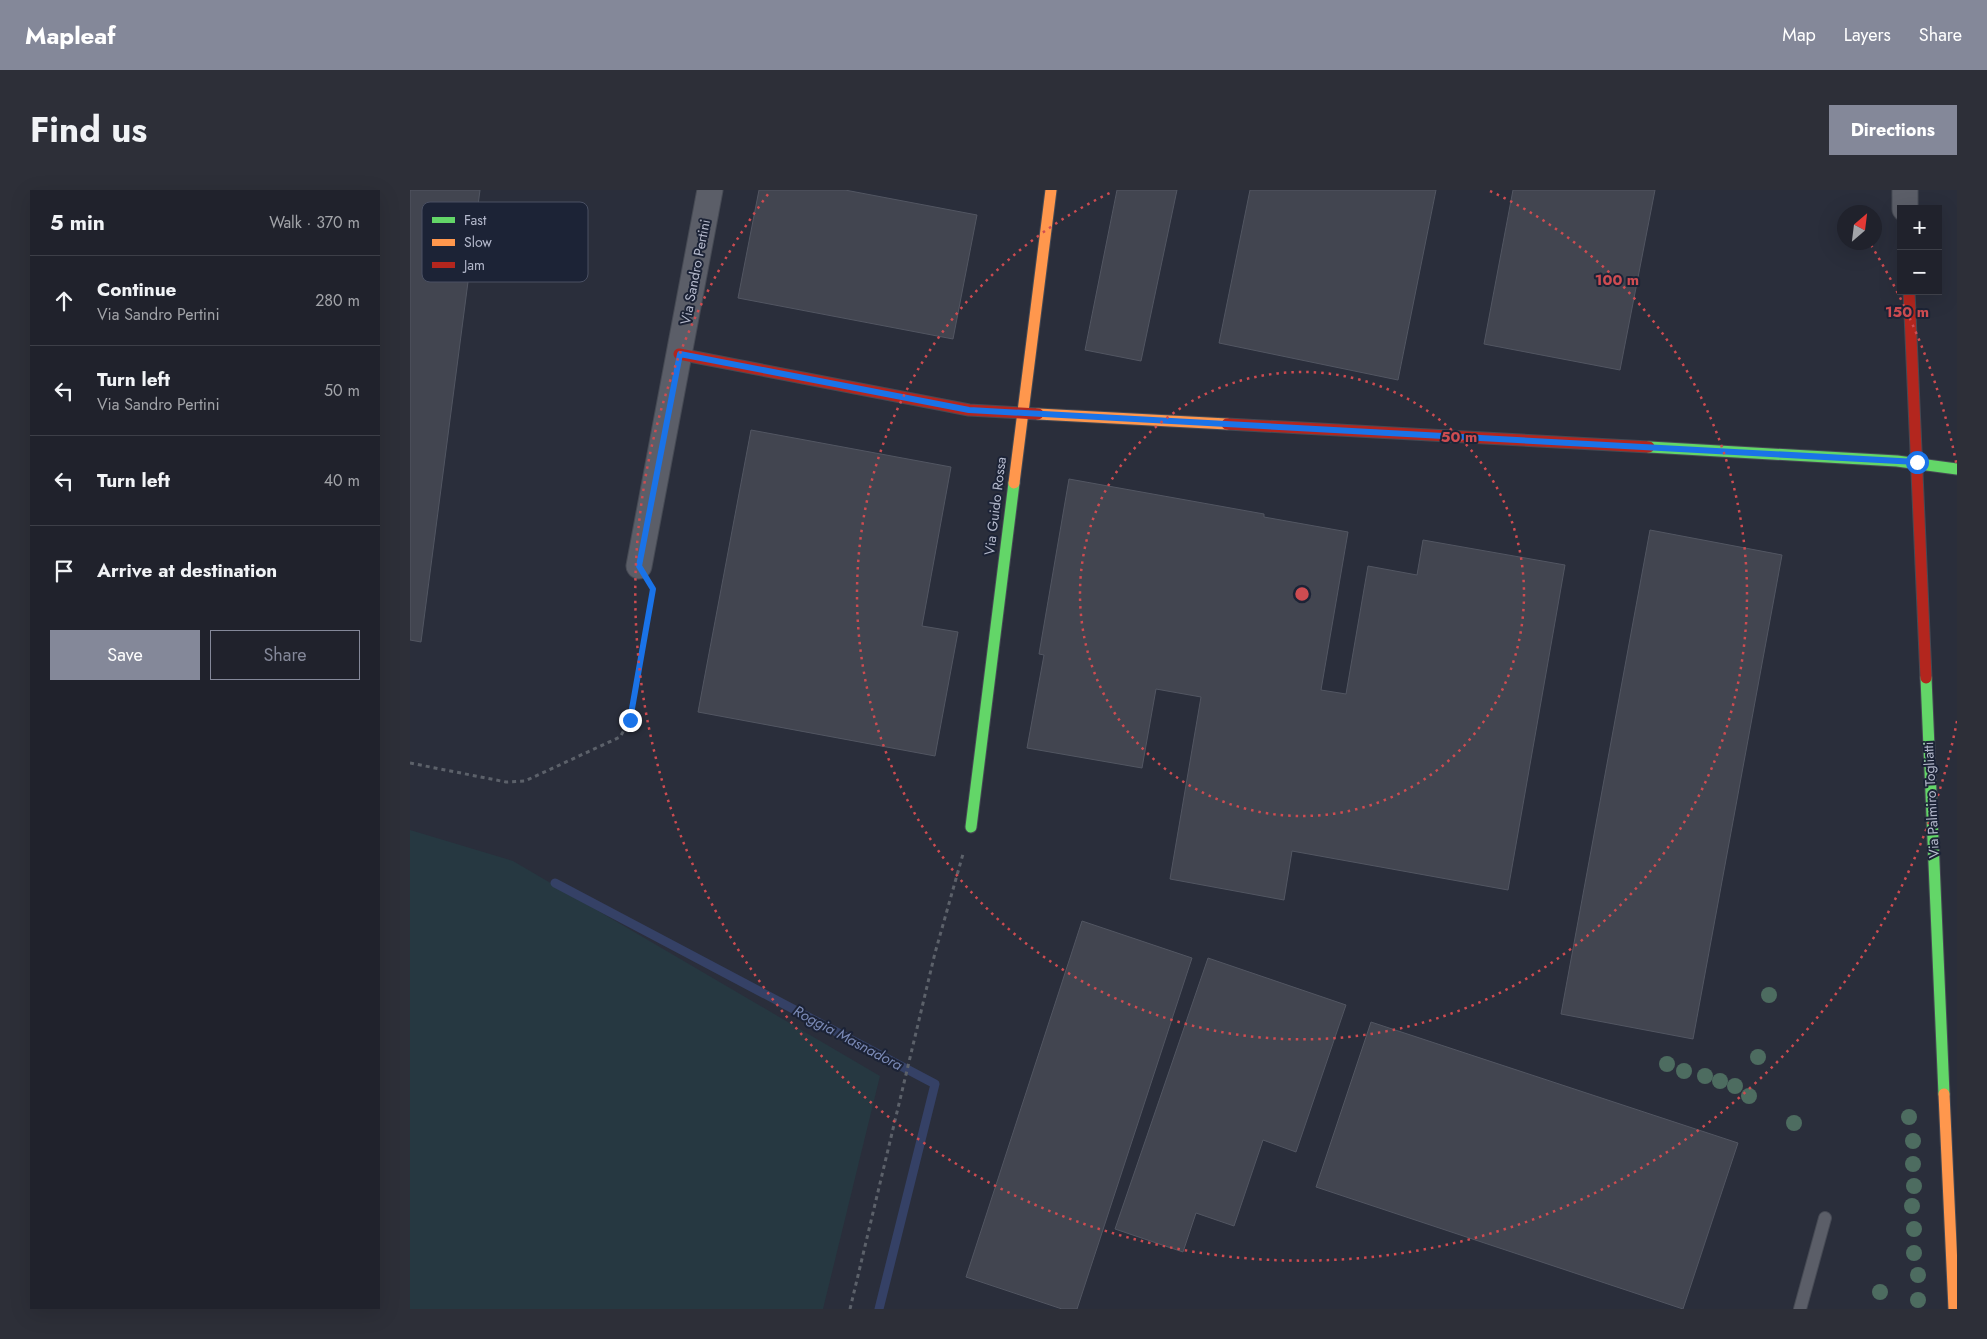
<!DOCTYPE html>
<html lang="en">
<head>
<meta charset="utf-8">
<style>
  body { margin:0; font-family:Jost,sans-serif; background:#2d2f38; color:#f1f3f6 }
  .controls { position:absolute; right:15px; top:15px; display:grid; overflow:hidden; border-radius:0px; box-shadow:0 5px 20px #0002 }
  .controls button { width:45px; height:45px; display:grid; place-items:center; padding:0; border:0; border-bottom:1px solid #3d3f48; background:#20222c; color:#f1f3f6; font:25px sans-serif }
  .compass { position:absolute; left:1427px; top:15px; width:45px; height:45px; border-radius:50%; background:#20222c; box-shadow:0 5px 20px #0002; rotate:28deg }
  .stop { position:absolute; width:15px; height:15px; margin:-11px; border:4px solid #1a73e8; border-radius:50%; background:#fff }
  .stop.end { background:#1a73e8; border-color:#fff; box-shadow:0 1px 5px #0008 }
  .list { margin:0; padding:0; list-style:none }
  h2 { display:flex; justify-content:space-between; align-items:center; height:65px; margin:0; padding:0 20px; font-size:21px }
  h2 small { font-size:16px; font-weight:400; color:#a2a4a9 }
  .list li { display:grid; grid-template-columns:32px 1fr auto; gap:15px; align-items:center; box-sizing:border-box; height:90px; padding:0 20px; border-top:1px solid #3d3f48 }
  .list b { display:block; font-size:19px; white-space:nowrap }
  .list p { margin:0; font-size:16px; white-space:nowrap; color:#a2a4a9 }
  .list em { font-size:16px; font-style:normal; color:#a2a4a9 }
  .actions { display:flex; gap:10px; padding:15px 20px }
  .actions a { flex:1; padding:11px 0; border:1px solid #848899; border-radius:0px; text-align:center; font-size:18px; color:#848899 }
  .actions .main { background:#848899; color:#fff }
  .icon { flex:none; width:28px; height:28px; fill:none; stroke:currentColor; stroke-width:2; stroke-linecap:round; stroke-linejoin:round }
  .map { position:relative; flex:none; width:1547px; height:1119px; overflow:hidden; border-radius:0px }
  header { display:flex; align-items:center; gap:30px; box-sizing:border-box; height:70px; padding:0 25px; background:#848899; color:#fff }
  header strong { font-size:24px }
  nav { display:flex; gap:28px; margin-inline-start:auto; font-size:18px }
  .intro { display:flex; align-items:center; justify-content:space-between; box-sizing:border-box; height:120px; padding:0 30px }
  h1 { margin:0; font-size:35px }
  .button { padding:12px 22px; border-radius:0px; background:#848899; color:#fff; font-size:18px; font-weight:700 }
  main { display:flex; gap:30px; padding:0 30px }
  aside { flex:1; background:#20222c; border-radius:0px; box-shadow:0 5px 20px #0002 }
  .map>svg:first-child { display:block }
  .green { fill:#263841 }
  .lines { fill:none; stroke-linecap:round; stroke-linejoin:round }
  .stream { stroke:#354166; stroke-width:9 }
  .building { fill:#424550; stroke:#525662 }
  .lane-casing { stroke:#464a54; stroke-width:14 }
  .street-casing { stroke:#464a54; stroke-width:27 }
  .fast-casing { stroke:#464a54; stroke-width:13 }
  .slow-casing { stroke:#464a54; stroke-width:13 }
  .jam-casing { stroke:#464a54; stroke-width:13 }
  .path { stroke:#5c616a; stroke-width:3; stroke-dasharray:4 4; stroke-linecap:butt }
  .lane { stroke:#5b5e68; stroke-width:12 }
  .street { stroke:#5b5e68; stroke-width:25 }
  .fast { stroke:#63d668; stroke-width:11 }
  .slow { stroke:#ff974d; stroke-width:11 }
  .jam { stroke:#b3261e; stroke-width:11 }
  .tree { fill:#4d6c60 }
  .route { stroke:#1a73e8; stroke-width:6 }
  .ring { fill:none; stroke:#ce4c51; stroke-width:2.5; stroke-dasharray:2.5 5 }
  .labels { text-anchor:middle; stroke-width:4; stroke-linejoin:round; paint-order:stroke }
  .street-label { font-size:14px; fill:#b4b9cc; stroke:#1c2336 }
  .water-label { font-size:15px; font-style:italic; fill:#7a89b5; stroke:#1c2336 }
  .key { fill:#1c2336; stroke:#4a5063; stroke-width:1 }
  .key-label { font-size:14px; fill:#b4b9cc }
  .centre { fill:#ce4c51; stroke:#1c2336; stroke-width:2.5 }
  .ring-label { font-size:15px; text-anchor:middle; font-weight:bold; fill:#ce4c51; stroke:#1c2336; stroke-width:4; stroke-linejoin:round; paint-order:stroke }
</style>
</head>
<body>
<header>
<strong>Mapleaf</strong>
<nav><a>Map</a><a>Layers</a><a>Share</a></nav>
</header>
<div class="intro"><h1>Find us</h1><a class="button">Directions</a></div>
<main>
<aside>
<h2>5 min<small>Walk · 370 m</small></h2>
<ul class="list">
<li><svg class="icon" aria-label="ahead" viewBox="0 0 24 24"><path d="M12 20V5M6 11l6-6 6 6"/></svg><div><b>Continue</b><p>Via Sandro Pertini</p></div><em>280 m</em></li>
<li><svg class="icon" aria-label="left" viewBox="0 0 24 24"><path d="M17 20v-9H6M10 6l-5 5 5 5"/></svg><div><b>Turn left</b><p>Via Sandro Pertini</p></div><em>50 m</em></li>
<li><svg class="icon" aria-label="left" viewBox="0 0 24 24"><path d="M17 20v-9H6M10 6l-5 5 5 5"/></svg><div><b>Turn left</b></div><em>40 m</em></li>
<li><svg class="icon" aria-label="arrive" viewBox="0 0 24 24"><path d="M6 21V4h12l-3 4 3 4H6"/></svg><div><b>Arrive at destination</b></div></li>
</ul>
<div class="actions"><a class="main">Save</a><a>Share</a></div>
</aside>
<div class="map">
<svg width="1547" height="1119" viewBox="0 0 1547 1119">
  <rect width="100%" height="100%" fill="#2a2e3b"/>
  <polygon class="green" points="0,640 103,671 470,886 413,1119 0,1119"/>
  <g class="lines">
    <polyline class="stream" points="145,693 525,894 469,1119"/>
  </g>
  <g class="building">
    <polygon points="0,0 70,0 11,452 0,450"/>
    <polygon points="349,0 435,0 567,25 543,149 328,108"/>
    <polygon points="707,0 767,0 731,171 675,160"/>
    <polygon points="840,0 1026,0 988,190 809,153"/>
    <polygon points="1103,0 1245,0 1210,180 1074,154"/>
    <polygon points="341,240 541,277 512,436 548,442 525,566 288,522"/>
    <polygon points="659,289 854,324 854,327 938,342 911,500 936,504 958,376 1007,385 1013,350 1155,375 1098,700 882,661 874,710 760,689 791,507 746,499 732,578 617,558 634,465 629,464"/>
    <polygon points="1240,340 1372,365 1283,849 1151,824"/>
    <polygon points="672,731 782,768 667,1119 652,1119 556,1087"/>
    <polygon points="798,768 936,815 886,962 853,950 824,1036 786,1023 773,1062 705,1039"/>
    <polygon points="961,832 1328,953 1273,1119 906,997"/>
  </g>
  <g class="lines">
    <defs>
      <polyline id="lane" points="1390,1119 1415,1028"/>
      <g id="street">
        <polyline points="1495,0 1495,19"/>
        <polyline points="229,376 300,0"/>
      </g>
      <g id="fast">
        <polyline points="1239,257 1487,271 1547,279"/>
        <polyline points="1516,488 1534,904"/>
        <polyline points="561,637 604,293"/>
      </g>
      <g id="slow">
        <polyline points="628,224 817,234"/>
        <polyline points="604,293 641,0"/>
        <polyline points="1534,904 1544,1119"/>
      </g>
      <g id="jam">
        <polyline points="1499,101 1516,488"/>
        <polyline points="269,164 559,220 628,224"/>
        <polyline points="817,234 1239,257"/>
      </g>
    </defs>
    <use href="#lane" class="lane-casing"/>
    <use href="#street" class="street-casing"/>
    <use href="#fast" class="fast-casing"/>
    <use href="#slow" class="slow-casing"/>
    <use href="#jam" class="jam-casing"/>
    <g class="path">
      <polyline points="0,573 96,592 115,591 210,547 220,530 243,400"/>
      <polyline points="440,1119 525,763 553,664"/>
    </g>
    <use href="#lane" class="lane"/>
    <use href="#street" class="street"/>
    <use href="#fast" class="fast"/>
    <use href="#slow" class="slow"/>
    <use href="#jam" class="jam"/>
  </g>
  <g class="tree">
    <circle cx="1359" cy="805" r="8"/>
    <circle cx="1348" cy="867" r="8"/>
    <circle cx="1257" cy="874" r="8"/>
    <circle cx="1274" cy="881" r="8"/>
    <circle cx="1295" cy="886" r="8"/>
    <circle cx="1310" cy="891" r="8"/>
    <circle cx="1325" cy="896" r="8"/>
    <circle cx="1339" cy="906" r="8"/>
    <circle cx="1499" cy="927" r="8"/>
    <circle cx="1384" cy="933" r="8"/>
    <circle cx="1503" cy="951" r="8"/>
    <circle cx="1503" cy="974" r="8"/>
    <circle cx="1504" cy="996" r="8"/>
    <circle cx="1502" cy="1016" r="8"/>
    <circle cx="1504" cy="1039" r="8"/>
    <circle cx="1504" cy="1063" r="8"/>
    <circle cx="1508" cy="1085" r="8"/>
    <circle cx="1470" cy="1102" r="8"/>
    <circle cx="1508" cy="1110" r="8"/>
  </g>
  <g class="lines">
    <polyline class="route" points="220,530 243,399 229,376 270,164 559,220 1507,272"/>
  </g>
  <g class="ring">
    <circle cx="892" cy="404" r="222"/>
    <path d="M1080 1A445 445 0 1 1 704 1"/>
    <path d="M1547 531A667 667 0 1 1 359 3M1461 55A667 667 0 0 1 1547 277"/>
  </g>
  <g class="labels">
    <g class="street-label">
      <text transform="translate(285 82) rotate(-79)" y="5">Via Sandro Pertini</text>
      <text transform="translate(585 316) rotate(-83)" y="5">Via Guido Rossa</text>
      <text transform="translate(1521 610) rotate(-93)" y="5">Via Palmiro Togliatti</text>
    </g>
    <g class="water-label">
      <text transform="translate(438 848) rotate(28)" y="5">Roggia Masnadora</text>
    </g>
  </g>
  <rect x="12" y="12" width="166" height="80" rx="8" class="key"/>
  <rect x="22" y="27" width="23" height="6" fill="#63d668"/>
  <rect x="22" y="49" width="23" height="7" fill="#ff974d"/>
  <rect x="22" y="72" width="23" height="6" fill="#b3261e"/>
  <g class="key-label">
    <text x="54" y="35">Fast</text>
    <text x="54" y="57">Slow</text>
    <text x="54" y="80">Jam</text>
  </g>
  <circle cx="892" cy="404" r="8" class="centre"/>
  <g class="ring-label">
    <text x="1207" y="95">100 m</text>
    <text x="1497" y="127">150 m</text>
    <text x="1049" y="252">50 m</text>
  </g>
</svg>
<div class="controls">
<button>+</button>
<button>−</button>
</div>
<svg class="compass" viewBox="-18 -18 36 36"><path d="M0-13l5 13h-10z" fill="#e53935"/><path d="M0 13l5-13h-10z" fill="#a2a4a9"/></svg>
<div class="stop" style="left:1507px;top:272px"></div>
<div class="stop end" style="left:220px;top:530px"></div>
</div>
</main>
</body>
</html>
